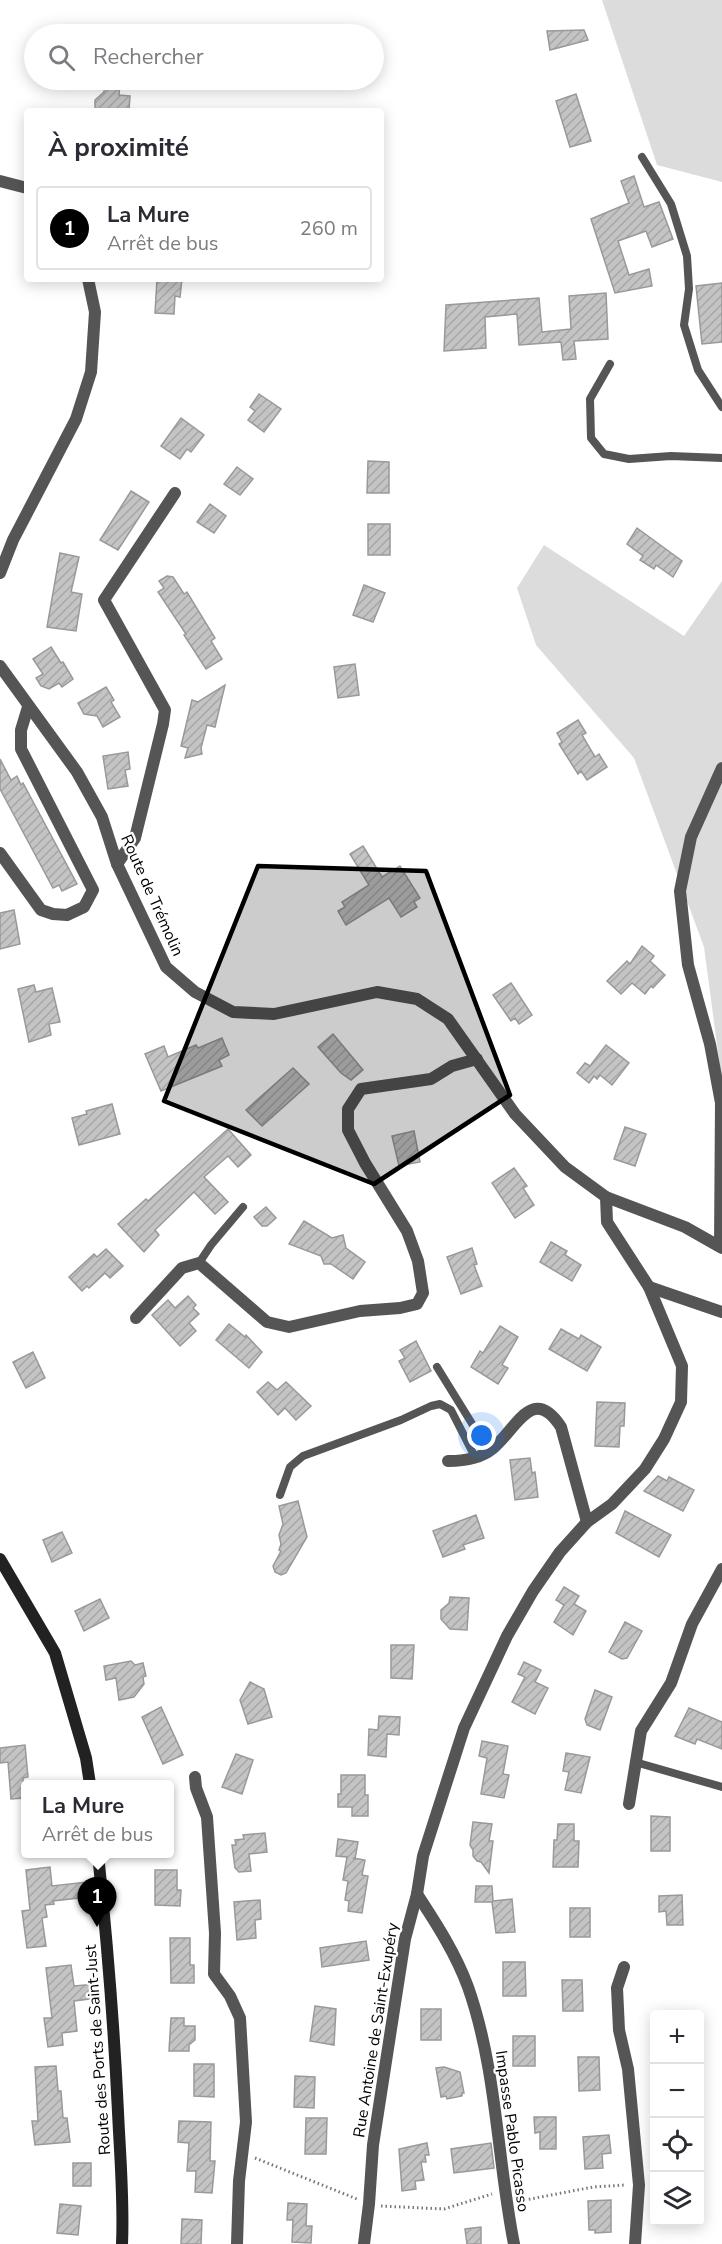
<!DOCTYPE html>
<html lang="fr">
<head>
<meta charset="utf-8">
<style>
  body { margin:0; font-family:"Nunito Sans",sans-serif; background:#f7f7f7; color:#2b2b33 }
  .controls { position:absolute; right:18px; bottom:18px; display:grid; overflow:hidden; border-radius:6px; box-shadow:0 3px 15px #0003 }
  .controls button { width:54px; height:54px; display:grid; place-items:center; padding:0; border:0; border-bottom:2px solid #e1e1e2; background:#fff; color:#2b2b33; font:30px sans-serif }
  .you { position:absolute; left:482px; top:1436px; width:21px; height:21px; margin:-15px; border:4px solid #fff; border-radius:50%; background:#1a73e8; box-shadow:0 0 0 9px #1a73e833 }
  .badge { display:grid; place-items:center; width:39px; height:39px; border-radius:50%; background:#000; color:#fff; font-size:20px; font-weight:700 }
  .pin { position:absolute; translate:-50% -50px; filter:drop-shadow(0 2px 3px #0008) }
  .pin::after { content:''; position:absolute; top:32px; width:21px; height:18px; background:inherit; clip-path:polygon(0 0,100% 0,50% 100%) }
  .popup { position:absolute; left:21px; top:1780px; width:153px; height:78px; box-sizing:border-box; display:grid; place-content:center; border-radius:6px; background:#fff; filter:drop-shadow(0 2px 4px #0005); font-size:20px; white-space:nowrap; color:#7c7c81 }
  .popup b { font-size:22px; color:#2b2b33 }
  .popup::after { content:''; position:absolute; left:50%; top:100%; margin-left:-12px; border:12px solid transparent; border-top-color:#fff }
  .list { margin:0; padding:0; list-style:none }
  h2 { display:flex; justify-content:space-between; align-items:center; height:78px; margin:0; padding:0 24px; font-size:26px }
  h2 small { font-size:20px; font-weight:400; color:#7c7c81 }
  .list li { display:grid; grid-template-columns:39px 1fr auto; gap:18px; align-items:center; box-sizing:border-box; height:84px; margin:0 12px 12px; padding:0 12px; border:2px solid #e1e1e2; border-radius:6px }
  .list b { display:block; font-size:22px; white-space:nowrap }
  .list p { margin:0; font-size:20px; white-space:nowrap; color:#7c7c81 }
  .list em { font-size:20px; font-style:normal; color:#7c7c81 }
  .icon { flex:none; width:33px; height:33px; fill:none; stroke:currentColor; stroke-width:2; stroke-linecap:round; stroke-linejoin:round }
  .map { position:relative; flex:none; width:722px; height:2244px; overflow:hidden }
  .search { position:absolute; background:#fff; box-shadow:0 3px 15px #0003; left:24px; top:24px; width:360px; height:66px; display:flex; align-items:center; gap:15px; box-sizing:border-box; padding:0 21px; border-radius:33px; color:#7c7c81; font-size:22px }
  .panel { position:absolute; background:#fff; box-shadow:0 3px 15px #0003; left:24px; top:108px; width:360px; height:174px; border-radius:6px }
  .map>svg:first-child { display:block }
  .green { fill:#dcdcdc }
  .building { fill:url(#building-hatch); stroke:#999; stroke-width:1.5 }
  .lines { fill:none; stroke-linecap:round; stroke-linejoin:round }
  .path { stroke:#777; stroke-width:3; stroke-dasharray:1.5 3; stroke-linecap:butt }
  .service { stroke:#555; stroke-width:8 }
  .minor { stroke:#555; stroke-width:12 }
  .tertiary { stroke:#555; stroke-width:12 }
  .secondary { stroke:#222; stroke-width:12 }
  .marked { fill:#000; fill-opacity:0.2; stroke:#000; stroke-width:4.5; stroke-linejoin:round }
  .labels { text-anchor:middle; stroke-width:4.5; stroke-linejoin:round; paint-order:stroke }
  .street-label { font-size:16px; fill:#000; stroke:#fff }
</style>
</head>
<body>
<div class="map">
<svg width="722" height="2244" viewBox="0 0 722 2244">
  <defs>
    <pattern id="building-hatch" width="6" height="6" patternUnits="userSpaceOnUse" patternTransform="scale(1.5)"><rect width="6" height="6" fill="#c4c4c4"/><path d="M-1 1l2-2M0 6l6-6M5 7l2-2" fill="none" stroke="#a7a7a7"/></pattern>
  </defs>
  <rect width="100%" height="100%" fill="#fff"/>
  <g class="green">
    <polygon points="602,0 722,0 722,182 657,165"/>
    <polygon points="544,545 684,636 722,581 722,1082 704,947 634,758 536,645 517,588"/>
  </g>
  <g class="building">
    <polygon points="584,30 588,40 550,50 547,31"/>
    <polygon points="105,82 120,83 119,95 130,96 129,110 99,111 95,107 95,100 104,92"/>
    <polygon points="576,94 591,141 570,147 556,101"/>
    <polygon points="634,176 644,207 659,202 673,239 652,247 646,231 618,241 629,275 649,269 652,286 615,293 591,219 629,203 621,181"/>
    <polygon points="157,279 182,279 180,297 175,296 174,314 155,313"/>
    <polygon points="722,283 722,342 702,344 696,286"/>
    <polygon points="606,293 608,339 574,341 576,359 563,360 561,342 519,345 517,314 485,317 486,348 444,351 446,305 539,298 542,332 571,329 569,296"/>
    <polygon points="259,394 281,409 264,432 248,420 255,411 250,407"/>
    <polygon points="181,418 204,435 191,452 187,449 180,459 161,446"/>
    <polygon points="368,461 389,462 389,493 367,493"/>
    <polygon points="237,467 253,479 240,495 224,484"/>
    <polygon points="131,491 149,502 118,550 100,540"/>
    <polygon points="210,504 226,516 214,533 197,522"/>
    <rect x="368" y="524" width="22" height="31"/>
    <polygon points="637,528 682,561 673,577 656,565 654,569 640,560 643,556 627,544"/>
    <polygon points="60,553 79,557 71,592 82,594 76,631 47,627"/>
    <polygon points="167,576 173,577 184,594 187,592 215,638 211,641 222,659 206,669 184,635 186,634 158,592 164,588 159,581"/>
    <polygon points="364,585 385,593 373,622 353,615"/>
    <polygon points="51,647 61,663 63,662 73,679 62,687 59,683 49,689 41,686 36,678 43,674 33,659"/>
    <polygon points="355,664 359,695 338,698 334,667"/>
    <polygon points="225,685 215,727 207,725 201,748 202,754 185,758 188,748 181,746 192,700 198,702"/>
    <polygon points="106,687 114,700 111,702 120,717 103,727 97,716 84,714 78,703"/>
    <polygon points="578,720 586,733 582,735 595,757 599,754 607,767 587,780 581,771 578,774 559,744 562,742 557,733"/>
    <polygon points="128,752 130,769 125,770 128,786 108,789 103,756"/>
    <polygon points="0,759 11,780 17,776 21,785 23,783 77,884 62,891 59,885 53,888 0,789"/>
    <polygon points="363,846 382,877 400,866 420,898 414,902 417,907 401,917 389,898 346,925 338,911 345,907 342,902 369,885 350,854"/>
    <polygon points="14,910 20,944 0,949 0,913"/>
    <polygon points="642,946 654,956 650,961 665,975 653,988 651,986 645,994 632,983 621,994 607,981 627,961 630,964"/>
    <polygon points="511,983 532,1015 519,1024 515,1018 511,1021 493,995"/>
    <polygon points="34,985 36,992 52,988 60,1022 49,1024 51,1035 29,1042 18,989"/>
    <polygon points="333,1034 363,1070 351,1080 341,1073 318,1047"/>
    <polygon points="222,1038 229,1055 219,1060 222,1066 161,1091 145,1054 164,1046 168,1057 196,1045 198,1048"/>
    <polygon points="606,1045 629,1063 612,1085 600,1075 597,1079 594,1076 589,1083 577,1073 585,1063 590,1066"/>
    <polygon points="293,1068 309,1084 262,1126 246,1110"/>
    <polygon points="112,1104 120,1134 79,1145 72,1118 87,1114 86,1111"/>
    <polygon points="625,1127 646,1134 635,1166 614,1159"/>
    <polygon points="228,1129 251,1155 238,1167 228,1156 204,1177 228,1202 215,1214 194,1192 155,1230 159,1235 144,1252 118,1224 146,1199 148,1201"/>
    <polygon points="414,1131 420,1162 399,1166 392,1136"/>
    <polygon points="514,1168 527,1186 523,1188 534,1205 515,1218 492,1183"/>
    <polygon points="266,1207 276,1218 267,1226 262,1226 254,1217"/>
    <polygon points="304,1221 332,1238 343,1235 346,1248 365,1262 353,1279 331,1264 324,1264 321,1256 289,1244"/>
    <polygon points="551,1242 567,1251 565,1255 581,1265 572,1281 540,1262"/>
    <polygon points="472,1248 477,1264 474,1265 482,1286 461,1294 447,1257"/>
    <polygon points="106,1249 123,1266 110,1278 105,1273 89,1288 87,1286 82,1291 69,1277 94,1254 97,1257"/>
    <polygon points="188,1296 196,1305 193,1308 199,1314 189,1323 196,1331 180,1346 152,1315 168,1300 175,1308"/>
    <polygon points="229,1324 245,1337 246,1335 262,1352 249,1368 216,1340"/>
    <polygon points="500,1326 518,1337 502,1365 508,1368 498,1384 471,1367 480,1351 483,1353"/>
    <polygon points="561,1329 579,1339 581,1335 601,1347 587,1371 549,1349"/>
    <polygon points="416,1341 431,1371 410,1382 399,1361 405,1358 400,1350"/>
    <polygon points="33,1352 45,1378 26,1388 13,1362"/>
    <polygon points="268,1382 277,1390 286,1382 311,1406 296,1420 285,1408 278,1415 257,1392"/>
    <polygon points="597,1402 625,1403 624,1426 620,1426 619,1447 595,1446"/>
    <polygon points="530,1458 532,1473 535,1472 538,1497 515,1500 510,1460"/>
    <polygon points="658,1476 667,1481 669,1477 694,1490 683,1511 644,1491"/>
    <polygon points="298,1501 307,1537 286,1573 281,1575 275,1572 273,1566 281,1551 279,1550 281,1544 279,1535 283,1524 279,1506"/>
    <polygon points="625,1511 671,1535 659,1557 616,1533"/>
    <polygon points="476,1515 484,1538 463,1545 465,1549 443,1557 433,1531"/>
    <polygon points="62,1532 72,1553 52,1562 43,1540"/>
    <polygon points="564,1587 579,1596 574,1604 586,1611 573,1635 554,1622 564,1605 556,1600"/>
    <polygon points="450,1597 469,1598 467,1630 450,1629 441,1619 441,1610 449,1603"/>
    <polygon points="100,1599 109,1618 84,1631 75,1611"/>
    <polygon points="625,1622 642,1631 627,1658 622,1659 609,1652"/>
    <polygon points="391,1645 414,1645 412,1679 391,1678"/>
    <polygon points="131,1661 135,1665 143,1663 146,1676 143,1677 144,1684 134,1697 119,1700 116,1678 106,1680 104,1666"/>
    <polygon points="524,1662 541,1670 535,1682 548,1688 535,1714 512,1702 525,1677 518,1674"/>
    <polygon points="250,1682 264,1689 272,1717 248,1724 240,1700"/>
    <polygon points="595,1690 612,1697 600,1730 587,1725 585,1719"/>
    <polygon points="161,1707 183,1755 163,1764 142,1717"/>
    <polygon points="689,1708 722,1722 722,1749 697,1739 695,1744 675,1736"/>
    <polygon points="379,1716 400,1717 399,1735 387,1734 386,1757 368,1755 369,1729 378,1730"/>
    <polygon points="482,1741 508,1746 503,1774 509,1775 504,1798 481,1794 487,1758 479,1756"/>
    <polygon points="25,1745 28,1777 23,1778 24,1798 11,1799 8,1762 0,1763 0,1748"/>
    <polygon points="566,1753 590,1757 581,1793 565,1790 569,1772 563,1771"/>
    <polygon points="236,1754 253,1760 242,1794 222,1787"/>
    <polygon points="341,1775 365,1775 365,1795 368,1795 368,1816 352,1816 352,1807 338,1807 338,1794 341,1794"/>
    <polygon points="651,1816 670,1817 670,1851 651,1851"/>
    <polygon points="473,1822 492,1824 489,1841 493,1841 489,1873 481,1862 477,1861 473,1856 473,1850 470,1845"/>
    <polygon points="558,1824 574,1824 574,1841 579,1841 578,1867 553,1867 554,1840 557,1840"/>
    <polygon points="265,1833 267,1852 249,1854 251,1871 239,1872 235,1868 232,1845 236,1845 235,1840 244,1839 243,1835"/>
    <polygon points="338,1839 358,1842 355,1859 353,1858 365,1860 362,1875 368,1876 362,1913 348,1911 349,1901 345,1900 348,1881 343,1880 347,1857 336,1856"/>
    <polygon points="50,1867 52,1886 87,1882 88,1897 53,1901 54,1904 45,1905 47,1917 42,1918 46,1946 27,1948 22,1911 30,1910 26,1870"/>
    <polygon points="155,1870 177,1870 177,1890 181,1890 180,1906 155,1905"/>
    <polygon points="476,1886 492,1886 493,1901 512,1899 515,1932 496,1933 492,1902 475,1902"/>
    <polygon points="682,1895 683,1925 667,1925 666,1911 659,1912 659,1896"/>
    <polygon points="260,1900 261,1919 255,1920 256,1938 237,1940 234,1902"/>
    <rect x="570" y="1908" width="20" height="29"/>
    <polygon points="170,1938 190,1938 190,1965 194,1965 194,1983 171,1983"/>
    <polygon points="366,1941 369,1960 322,1967 320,1948"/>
    <polygon points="503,1962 525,1962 526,1996 503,1996"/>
    <polygon points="71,1965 74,1986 96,1984 97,1998 74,2001 77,2031 62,2033 63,2045 48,2047 44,2018 52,2018 46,1968"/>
    <polygon points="562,1980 582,1980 583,2011 563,2011"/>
    <polygon points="315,2006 336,2009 334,2045 310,2041"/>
    <rect x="421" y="2009" width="20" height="31"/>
    <polygon points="171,2018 184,2018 184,2026 195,2026 195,2040 189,2045 189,2051 169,2051"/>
    <rect x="513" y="2036" width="22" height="30"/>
    <polygon points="578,2057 599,2057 600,2090 579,2091"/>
    <polygon points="194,2064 214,2064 214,2097 194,2096"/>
    <polygon points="56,2066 58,2091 61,2091 63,2118 67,2118 70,2142 35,2145 32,2121 38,2121 35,2067"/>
    <polygon points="444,2067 460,2072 464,2093 462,2093 462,2096 447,2099 446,2096 441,2097 436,2068"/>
    <polygon points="295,2076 315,2077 314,2108 294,2107"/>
    <polygon points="534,2117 556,2117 556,2149 540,2149 540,2132 535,2133"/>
    <polygon points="306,2118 327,2118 326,2154 305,2154"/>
    <polygon points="179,2121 211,2122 210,2161 215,2161 212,2193 195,2192 196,2171 187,2171 189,2143 178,2142"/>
    <polygon points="609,2135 611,2153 602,2154 603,2168 585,2169 583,2137"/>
    <polygon points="427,2143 429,2155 425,2155 426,2162 421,2162 424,2180 415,2181 416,2189 402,2191 399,2149"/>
    <polygon points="491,2143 494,2168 454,2173 451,2149"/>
    <rect x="73" y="2163" width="18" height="23"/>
    <polygon points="611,2200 611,2232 595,2233 595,2230 589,2230 588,2201"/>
    <polygon points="288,2203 307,2204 306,2226 312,2226 311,2243 292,2242 293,2220 287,2220"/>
    <polygon points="60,2204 81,2206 78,2235 57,2233"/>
    <polygon points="182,2219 202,2220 201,2244 181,2244"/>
    <polygon points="481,2227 481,2244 467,2244 465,2229"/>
  </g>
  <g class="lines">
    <g class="path">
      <polyline points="255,2158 357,2199"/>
      <polyline points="520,2201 593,2187 625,2185"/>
      <polyline points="381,2206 444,2209 492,2194"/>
    </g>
    <g class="service">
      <polyline points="642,157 671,204 687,256 689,289 684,325 698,370 722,407"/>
      <polyline points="610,364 590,399 591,438 604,454 629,459 671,456 722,458"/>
      <polyline points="199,1263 211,1245 243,1207"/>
      <polyline points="437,1367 479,1435 495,1447"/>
      <polyline points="280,1495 290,1467 303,1456 401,1420 431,1406 440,1404 451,1410 475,1457"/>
      <polyline points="635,1762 722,1787"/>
    </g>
    <g class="minor">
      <polyline points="0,853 41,910 53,914 67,915 84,907 93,890 21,749 21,730 28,707"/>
      <polyline points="117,864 135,838 163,724 165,710 104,600 175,493"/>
      <polyline points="720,1246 721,1103 710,1044 688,965 680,891 691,837 722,768"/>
      <polyline points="649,1287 722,1312"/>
      <polyline points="136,1318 182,1268 199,1263 267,1322 289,1327 360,1311 400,1308 417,1304 423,1293 418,1261 407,1231 365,1163 348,1130 348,1109 361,1089 431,1079 452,1066 477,1059"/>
      <path d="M 448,1461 C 462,1461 480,1459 492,1449 C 516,1430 532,1383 561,1427 L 587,1522"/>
      <polyline points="195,1777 196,1788 207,1817 215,1933 214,1974 230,1996 240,2018 246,2122 239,2181 237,2244"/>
      <polyline points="629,1804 641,1731 671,1683 692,1624 722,1569"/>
      <path d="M 417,1894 C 436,1923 456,1954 468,1987 C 497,2069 497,2159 514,2244"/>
      <polyline points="624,1967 617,1988 619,2030 628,2069 639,2185 635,2244"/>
      <polyline points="364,2244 369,2204 373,2145 405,1939 417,1894 423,1856 464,1728 507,1636 533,1591 560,1552 587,1522 612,1504 645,1469 664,1439 681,1402 682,1366 649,1287 607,1222 606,1197"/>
    </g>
    <g class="tertiary">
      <polyline points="0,181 27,188"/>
      <polyline points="0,573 13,540 76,419 91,372 95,312 88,279"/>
      <polyline points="0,666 77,772 102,817 117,864 166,967 195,992 233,1012 274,1014 377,992 417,999 448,1019 515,1114 565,1167 606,1197 685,1227 722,1248"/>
    </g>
    <g class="secondary">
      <polyline points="0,1559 55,1653 86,1758 90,1784"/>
      <path d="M 98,1854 C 107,1940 114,2026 118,2112 C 120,2156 124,2200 122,2244"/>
    </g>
  </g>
  <path class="marked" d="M 258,866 L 426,871 L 510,1095 L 374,1184 L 164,1101 Z"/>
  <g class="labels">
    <g class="street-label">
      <text transform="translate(153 895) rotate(66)" y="6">Route de Trémolin</text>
      <text transform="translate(375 2030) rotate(-81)" y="6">Rue Antoine de Saint-Exupéry</text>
      <text transform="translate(97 2050) rotate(-94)" y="6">Route des Ports de Saint-Just</text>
      <text transform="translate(513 2131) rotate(82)" y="6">Impasse Pablo Picasso</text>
    </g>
  </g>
</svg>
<div class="controls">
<button>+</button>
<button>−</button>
<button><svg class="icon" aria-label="locate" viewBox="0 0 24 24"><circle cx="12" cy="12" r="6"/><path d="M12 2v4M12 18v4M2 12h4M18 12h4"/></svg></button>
<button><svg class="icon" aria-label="layers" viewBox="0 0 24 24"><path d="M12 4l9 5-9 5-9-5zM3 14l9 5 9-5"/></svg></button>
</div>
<div class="you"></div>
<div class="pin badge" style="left:97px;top:1927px">1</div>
<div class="popup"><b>La Mure</b>Arrêt de bus</div>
<div class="search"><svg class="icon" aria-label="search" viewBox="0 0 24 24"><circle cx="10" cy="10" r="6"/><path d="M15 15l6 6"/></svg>Rechercher</div>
<section class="panel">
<h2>À proximité<small></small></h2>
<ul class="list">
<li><span class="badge">1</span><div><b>La Mure</b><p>Arrêt de bus</p></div><em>260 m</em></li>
</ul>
</section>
</div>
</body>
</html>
